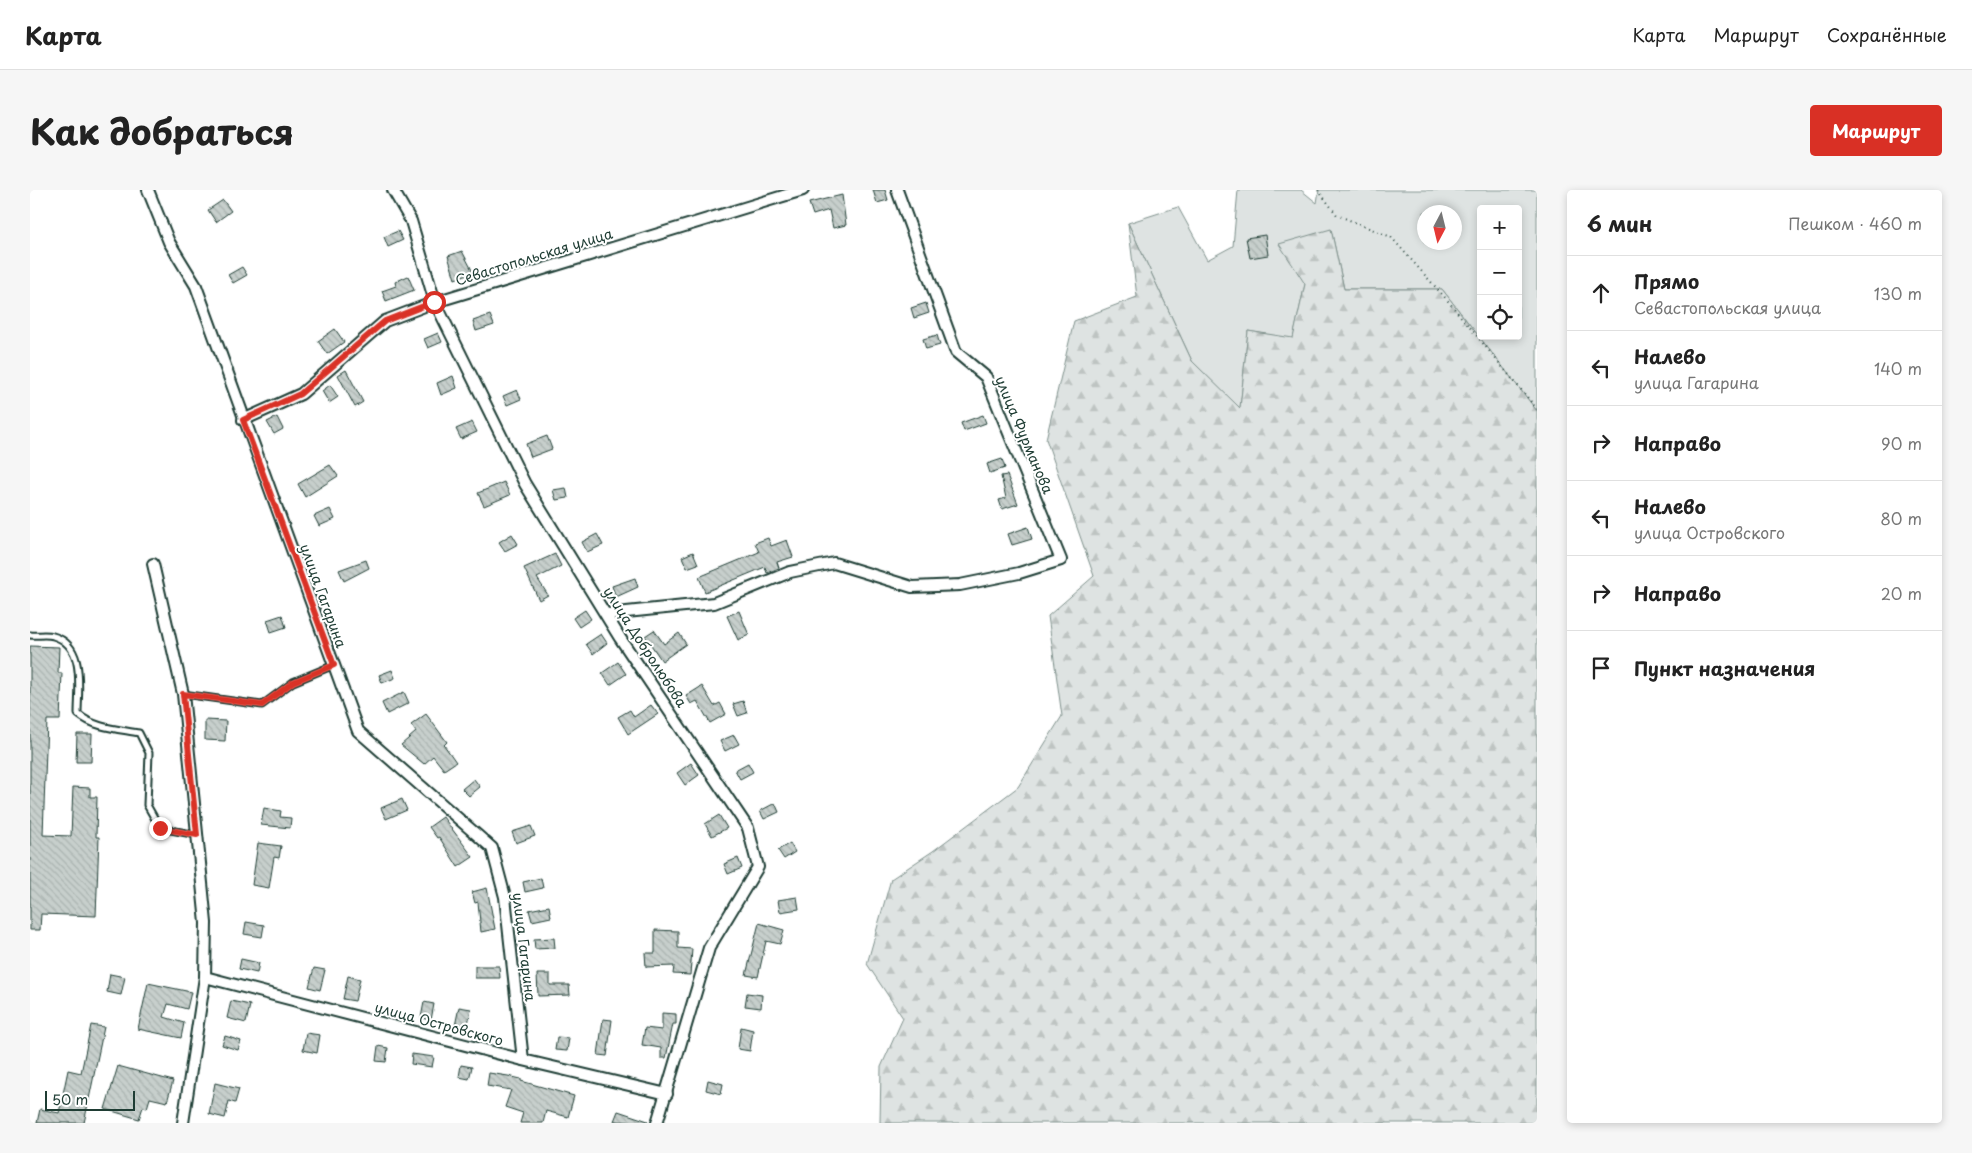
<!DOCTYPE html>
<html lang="ru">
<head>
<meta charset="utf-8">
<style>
  body { margin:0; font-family:"Playpen Sans",sans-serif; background:#f6f6f6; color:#222 }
  .controls { position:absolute; right:15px; top:15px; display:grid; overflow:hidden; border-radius:5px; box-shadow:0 2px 8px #0003 }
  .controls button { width:45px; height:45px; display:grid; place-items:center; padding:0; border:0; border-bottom:1px solid #e0e0e0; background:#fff; color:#222; font:25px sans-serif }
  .compass { position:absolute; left:1387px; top:15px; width:45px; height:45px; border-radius:50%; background:#fff; box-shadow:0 2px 8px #0003; rotate:187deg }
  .scale { position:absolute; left:15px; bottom:12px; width:90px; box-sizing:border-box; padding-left:5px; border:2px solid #1f3d34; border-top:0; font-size:14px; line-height:18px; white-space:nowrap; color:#1f3d34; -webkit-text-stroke:4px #fff; paint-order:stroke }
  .stop { position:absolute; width:15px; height:15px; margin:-11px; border:4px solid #d93025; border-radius:50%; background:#fff }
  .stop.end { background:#d93025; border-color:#fff; box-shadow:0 1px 5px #0008 }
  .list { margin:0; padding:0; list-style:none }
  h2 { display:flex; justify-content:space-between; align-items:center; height:65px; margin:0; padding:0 20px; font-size:21px }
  h2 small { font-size:16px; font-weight:400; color:#767676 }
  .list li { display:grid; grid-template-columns:32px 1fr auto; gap:15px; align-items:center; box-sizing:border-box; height:75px; padding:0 20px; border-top:1px solid #e0e0e0 }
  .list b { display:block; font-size:19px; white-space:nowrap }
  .list p { margin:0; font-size:16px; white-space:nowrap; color:#767676 }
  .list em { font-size:16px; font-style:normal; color:#767676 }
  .icon { flex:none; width:28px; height:28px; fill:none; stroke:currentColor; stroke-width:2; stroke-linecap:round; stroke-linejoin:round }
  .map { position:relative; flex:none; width:1507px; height:933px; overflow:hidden; border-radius:5px }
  header { display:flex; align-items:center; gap:30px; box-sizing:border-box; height:70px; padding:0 25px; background:#fff; border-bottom:1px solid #e0e0e0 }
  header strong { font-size:24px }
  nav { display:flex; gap:28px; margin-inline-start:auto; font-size:18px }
  .intro { display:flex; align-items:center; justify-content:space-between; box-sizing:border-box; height:120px; padding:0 30px }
  h1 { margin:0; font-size:35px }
  .button { padding:12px 22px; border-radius:5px; background:#d93025; color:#fff; font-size:18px; font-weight:700 }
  main { display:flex; gap:30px; padding:0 30px }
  aside { flex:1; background:#fff; border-radius:5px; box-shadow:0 2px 8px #0003 }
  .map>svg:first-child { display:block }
  .green { fill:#dee3e2; stroke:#7e908b; fill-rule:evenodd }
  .forest { fill:url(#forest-firs); stroke:#7e908b }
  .building { fill:url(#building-back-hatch); stroke:#1f3d34 }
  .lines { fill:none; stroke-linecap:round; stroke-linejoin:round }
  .service-casing { stroke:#1f3d34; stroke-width:9 }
  .minor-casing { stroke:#1f3d34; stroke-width:14 }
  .path { stroke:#1f3d34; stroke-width:2; stroke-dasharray:1 4; stroke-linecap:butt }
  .service { stroke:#fff; stroke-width:5 }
  .minor { stroke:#fff; stroke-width:10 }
  .route { stroke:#d93025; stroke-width:6 }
  .labels { text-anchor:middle; stroke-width:4; stroke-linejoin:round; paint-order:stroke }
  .street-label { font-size:14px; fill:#1f3d34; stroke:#fff }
</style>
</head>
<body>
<header>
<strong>Карта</strong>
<nav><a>Карта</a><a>Маршрут</a><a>Сохранённые</a></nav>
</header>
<div class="intro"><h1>Как добраться</h1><a class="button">Маршрут</a></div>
<main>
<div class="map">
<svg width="1507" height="933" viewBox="0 0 1507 933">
  <defs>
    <pattern id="forest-firs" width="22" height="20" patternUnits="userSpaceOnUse" patternTransform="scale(1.25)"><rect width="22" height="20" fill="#dee3e2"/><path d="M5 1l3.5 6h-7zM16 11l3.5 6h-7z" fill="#bec4c2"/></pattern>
    <pattern id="building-back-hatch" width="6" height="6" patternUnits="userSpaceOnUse" patternTransform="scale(1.25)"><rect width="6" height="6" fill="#c7cfcc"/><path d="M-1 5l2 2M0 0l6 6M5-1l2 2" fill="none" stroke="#aab3b0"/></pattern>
  </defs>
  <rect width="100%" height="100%" fill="#fff"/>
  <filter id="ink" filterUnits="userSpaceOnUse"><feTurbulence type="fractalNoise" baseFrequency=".02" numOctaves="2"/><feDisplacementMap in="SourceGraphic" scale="10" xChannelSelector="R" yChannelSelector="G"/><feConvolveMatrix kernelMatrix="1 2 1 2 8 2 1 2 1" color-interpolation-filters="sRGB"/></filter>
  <g filter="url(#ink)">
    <path class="green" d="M 1208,0 L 1271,0 L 1287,13 L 1289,0 L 1507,0 L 1507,221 L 1412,99 L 1314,99 L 1301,39 L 1275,94 L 1263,149 L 1218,141 L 1210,219 L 1162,171 L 1098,33 L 1148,17 L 1177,70 L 1203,56 ZM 1451,19 L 1488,19 L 1488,146 L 1451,146 ZM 1394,22 L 1424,22 L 1424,52 L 1394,52 Z"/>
    <polygon class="forest" points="1098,33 1162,171 1210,218 1218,141 1263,148 1275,94 1249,54 1301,39 1314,99 1412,99 1507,221 1507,933 850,933 851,877 873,828 837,774 861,689 903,661 988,597 1032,526 1018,426 1064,386 1016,249 1044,131 1107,107"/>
    <g class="building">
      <polygon points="843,0 855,0 858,10 847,13"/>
      <polygon points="812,5 816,35 803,38 799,20 783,25 779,13"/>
      <polygon points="193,10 201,21 186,32 178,20"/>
      <polygon points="368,41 373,50 358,57 354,47"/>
      <polygon points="1235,45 1238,65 1220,68 1216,48"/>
      <polygon points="432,61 443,82 425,89 418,66"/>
      <polygon points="212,77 217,85 203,93 198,85"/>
      <polygon points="378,86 384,100 356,111 352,101 366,96 365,92"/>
      <polygon points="896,113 899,123 884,128 881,118"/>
      <polygon points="460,125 464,135 446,141 443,131"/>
      <polygon points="305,139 314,152 297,164 288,151"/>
      <polygon points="408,143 412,152 398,158 394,149"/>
      <polygon points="907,145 910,155 896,159 893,149"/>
      <polygon points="316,180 333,212 325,217 308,185"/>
      <polygon points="423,186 427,198 411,205 407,193"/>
      <polygon points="300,195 308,207 299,213 292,201"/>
      <polygon points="487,200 491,209 477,215 473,206"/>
      <polygon points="953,225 956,233 934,241 931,233"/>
      <polygon points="247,227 253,239 244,244 237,232"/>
      <polygon points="442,232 447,242 431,249 426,239"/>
      <polygon points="517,246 522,259 501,267 496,254"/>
      <polygon points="972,269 975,278 960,283 957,274"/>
      <polygon points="300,275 308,286 275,307 268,294"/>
      <polygon points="977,285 988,314 972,319 969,310 976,308 971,286"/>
      <polygon points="474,292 480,305 454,316 448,303"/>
      <polygon points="536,298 538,308 526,310 523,300"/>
      <polygon points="300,319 305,329 289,336 284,326"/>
      <polygon points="998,337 1002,349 982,355 978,344"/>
      <polygon points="482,344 488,354 475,361 469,352"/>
      <polygon points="567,344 573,355 557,362 552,352"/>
      <polygon points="738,348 741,356 757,350 763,367 747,372 749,378 737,383 735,377 675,402 669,387 729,362 725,353"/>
      <polygon points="663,362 668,374 657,378 652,367"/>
      <polygon points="525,364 531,376 507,388 518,405 509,410 494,378"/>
      <polygon points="336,370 339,378 314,391 309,380"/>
      <polygon points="605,388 608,397 586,407 582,396"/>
      <polygon points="555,420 561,429 549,437 543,428"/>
      <polygon points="709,421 719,445 708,450 697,426"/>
      <polygon points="252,425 256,437 241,442 237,430"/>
      <polygon points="624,440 634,454 649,443 656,454 632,471 615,446"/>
      <polygon points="571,444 577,453 563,464 556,454"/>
      <polygon points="0,456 29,457 28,483 32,483 30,530 17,530 13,645 41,646 43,597 60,598 60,607 67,607 66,647 69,647 66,726 11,724 10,740 0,740"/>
      <polygon points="588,472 596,484 580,495 572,483"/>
      <polygon points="362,480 365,488 352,493 349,485"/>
      <polygon points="672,496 684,516 690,513 696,524 680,533 667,511 661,514 656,506"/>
      <polygon points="374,502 379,513 357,524 352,513"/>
      <polygon points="713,511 717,523 708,526 703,514"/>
      <polygon points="621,515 628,524 598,544 588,527 600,520 604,527"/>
      <polygon points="396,524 417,552 414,555 426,572 414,580 403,566 394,574 371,555 386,542 381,535"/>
      <polygon points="175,530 196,531 195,551 175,550"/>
      <polygon points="47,544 62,544 61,572 46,572"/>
      <polygon points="704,545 709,554 695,561 690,551"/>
      <polygon points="661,573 669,585 655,595 647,583"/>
      <polygon points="718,573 723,582 710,589 705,580"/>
      <polygon points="444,589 450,597 439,606 432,599"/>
      <polygon points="372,609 377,620 356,629 351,618"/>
      <polygon points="745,613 749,622 734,629 730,621"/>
      <polygon points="234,618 251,621 250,627 261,628 260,638 231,635"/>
      <polygon points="689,625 697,638 682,646 675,634"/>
      <polygon points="413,627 443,667 428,677 409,647 407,648 399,637"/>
      <polygon points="501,636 505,646 486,653 482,642"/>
      <polygon points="228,653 251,656 249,668 244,667 239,698 222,695"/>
      <polygon points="760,653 765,662 754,669 748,660"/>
      <polygon points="708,668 712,678 698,684 694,674"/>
      <polygon points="511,688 513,698 495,702 493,692"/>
      <polygon points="457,698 465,739 451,742 448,712 445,713 442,702"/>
      <polygon points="767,707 769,719 750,722 748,710"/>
      <polygon points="519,716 521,727 502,731 499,720"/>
      <polygon points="216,732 234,735 232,747 214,744"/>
      <polygon points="729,733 754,740 750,754 736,751 728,787 716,785"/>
      <polygon points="625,740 648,741 648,758 662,759 660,785 643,784 644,776 616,777 615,763 625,763"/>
      <polygon points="524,748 525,758 505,759 504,749"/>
      <polygon points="211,769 229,773 227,783 209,779"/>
      <polygon points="445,776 469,776 470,788 445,788"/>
      <polygon points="284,778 295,780 290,800 279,797"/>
      <polygon points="80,784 95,787 91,805 77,802"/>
      <polygon points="507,784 520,784 520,795 539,795 540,805 508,806"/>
      <polygon points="318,786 330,789 325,811 313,809"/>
      <polygon points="118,793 161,802 157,819 138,814 134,827 154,833 151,848 108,839"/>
      <polygon points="717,803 732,805 731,818 715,816"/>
      <polygon points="201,811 220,815 216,833 197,828"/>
      <polygon points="394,812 404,814 401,830 391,828"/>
      <polygon points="429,817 441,819 437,839 425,836"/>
      <polygon points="632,823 646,824 646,834 643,834 636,868 631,868 631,858 612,855 615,838 632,840"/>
      <polygon points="573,829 582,830 577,866 568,865"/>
      <polygon points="61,835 74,837 54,933 7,933 10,919 29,923 38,880 51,883"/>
      <polygon points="711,837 723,840 720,861 708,859"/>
      <polygon points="276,843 290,845 287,863 273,860"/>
      <polygon points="195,846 211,851 208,860 192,855"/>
      <polygon points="527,847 539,848 537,861 525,860"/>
      <polygon points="348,856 358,858 356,872 346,871"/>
      <polygon points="382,864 404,867 402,877 381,874"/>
      <polygon points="431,875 442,877 439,889 429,887"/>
      <polygon points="88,876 143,891 137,912 120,908 117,918 113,917 109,929 75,919"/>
      <polygon points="459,883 478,886 491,889 491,891 544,906 538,927 516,921 513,933 490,933 493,923 475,917 481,900 457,896"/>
      <polygon points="678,890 693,894 691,904 676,900"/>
      <polygon points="185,893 209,899 205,913 199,911 195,928 179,924"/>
      <polygon points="588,921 618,931 617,933 584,931"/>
    </g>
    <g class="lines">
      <defs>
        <g id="service">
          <path d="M 0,445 C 7,446 17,444 23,446 C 56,455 48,498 48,524 C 64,538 88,539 109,543 L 119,563 L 117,615 L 130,638 L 167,645"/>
          <polyline points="153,504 232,515 263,492 304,475"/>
        </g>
        <g id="minor">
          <polyline points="118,0 139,52 166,96 328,541 462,658 475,707 493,870"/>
          <polyline points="363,0 381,31 405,112 495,294 590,448 718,638 728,677 679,758 627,933"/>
          <polyline points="213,230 271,204 355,131 405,112 773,0"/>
          <polyline points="123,374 153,504 176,733 175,787 153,933"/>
          <polyline points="577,424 684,413 760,382 804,373 882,397 930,395 989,383 1031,370 956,187 926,162 867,0"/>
          <polyline points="175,787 493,870 637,904"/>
        </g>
      </defs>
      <use href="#service" class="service-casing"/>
      <use href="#minor" class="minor-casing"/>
      <polyline class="path" points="1288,0 1307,25 1361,47 1418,111 1507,219"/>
      <use href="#service" class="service"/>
      <use href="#minor" class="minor"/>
    </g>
  </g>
  <g class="lines" filter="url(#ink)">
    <polyline class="route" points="130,638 167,645 153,504 232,515 263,492 304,475 213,230 270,204 355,131 404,112"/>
  </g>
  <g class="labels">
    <g class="street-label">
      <text transform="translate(504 67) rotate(-17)" y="5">Севастопольская улица</text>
      <text transform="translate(994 245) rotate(67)" y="5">улица Фурманова</text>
      <text transform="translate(293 406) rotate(70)" y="5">улица Гагарина</text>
      <text transform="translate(615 457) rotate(57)" y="5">улица Добролюбова</text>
      <text transform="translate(494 757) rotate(83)" y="5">улица Гагарина</text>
      <text transform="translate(409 834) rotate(15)" y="5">улица Островского</text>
    </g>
  </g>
</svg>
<div class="controls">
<button>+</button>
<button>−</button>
<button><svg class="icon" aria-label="locate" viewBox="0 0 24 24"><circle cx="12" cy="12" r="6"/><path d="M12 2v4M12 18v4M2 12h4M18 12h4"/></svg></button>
</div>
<svg class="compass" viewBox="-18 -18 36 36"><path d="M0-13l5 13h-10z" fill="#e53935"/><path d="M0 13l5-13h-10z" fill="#767676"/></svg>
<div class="scale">50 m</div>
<div class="stop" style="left:404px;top:112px"></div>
<div class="stop end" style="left:130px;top:638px"></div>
</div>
<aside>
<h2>6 мин<small>Пешком · 460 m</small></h2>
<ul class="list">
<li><svg class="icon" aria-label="ahead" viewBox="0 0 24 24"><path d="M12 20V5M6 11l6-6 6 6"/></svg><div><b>Прямо</b><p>Севастопольская улица</p></div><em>130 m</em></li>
<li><svg class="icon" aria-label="left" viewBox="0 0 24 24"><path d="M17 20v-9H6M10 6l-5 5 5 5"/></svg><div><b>Налево</b><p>улица Гагарина</p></div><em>140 m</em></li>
<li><svg class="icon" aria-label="right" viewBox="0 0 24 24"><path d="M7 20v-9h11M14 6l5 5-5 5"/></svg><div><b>Направо</b></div><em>90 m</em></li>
<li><svg class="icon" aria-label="left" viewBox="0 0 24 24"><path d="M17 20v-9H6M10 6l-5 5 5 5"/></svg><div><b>Налево</b><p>улица Островского</p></div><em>80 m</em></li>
<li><svg class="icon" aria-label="right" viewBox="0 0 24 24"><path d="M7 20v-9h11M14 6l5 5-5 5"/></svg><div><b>Направо</b></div><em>20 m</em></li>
<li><svg class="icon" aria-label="arrive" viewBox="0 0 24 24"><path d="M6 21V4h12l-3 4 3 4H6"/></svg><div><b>Пункт назначения</b></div></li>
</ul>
</aside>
</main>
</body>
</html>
